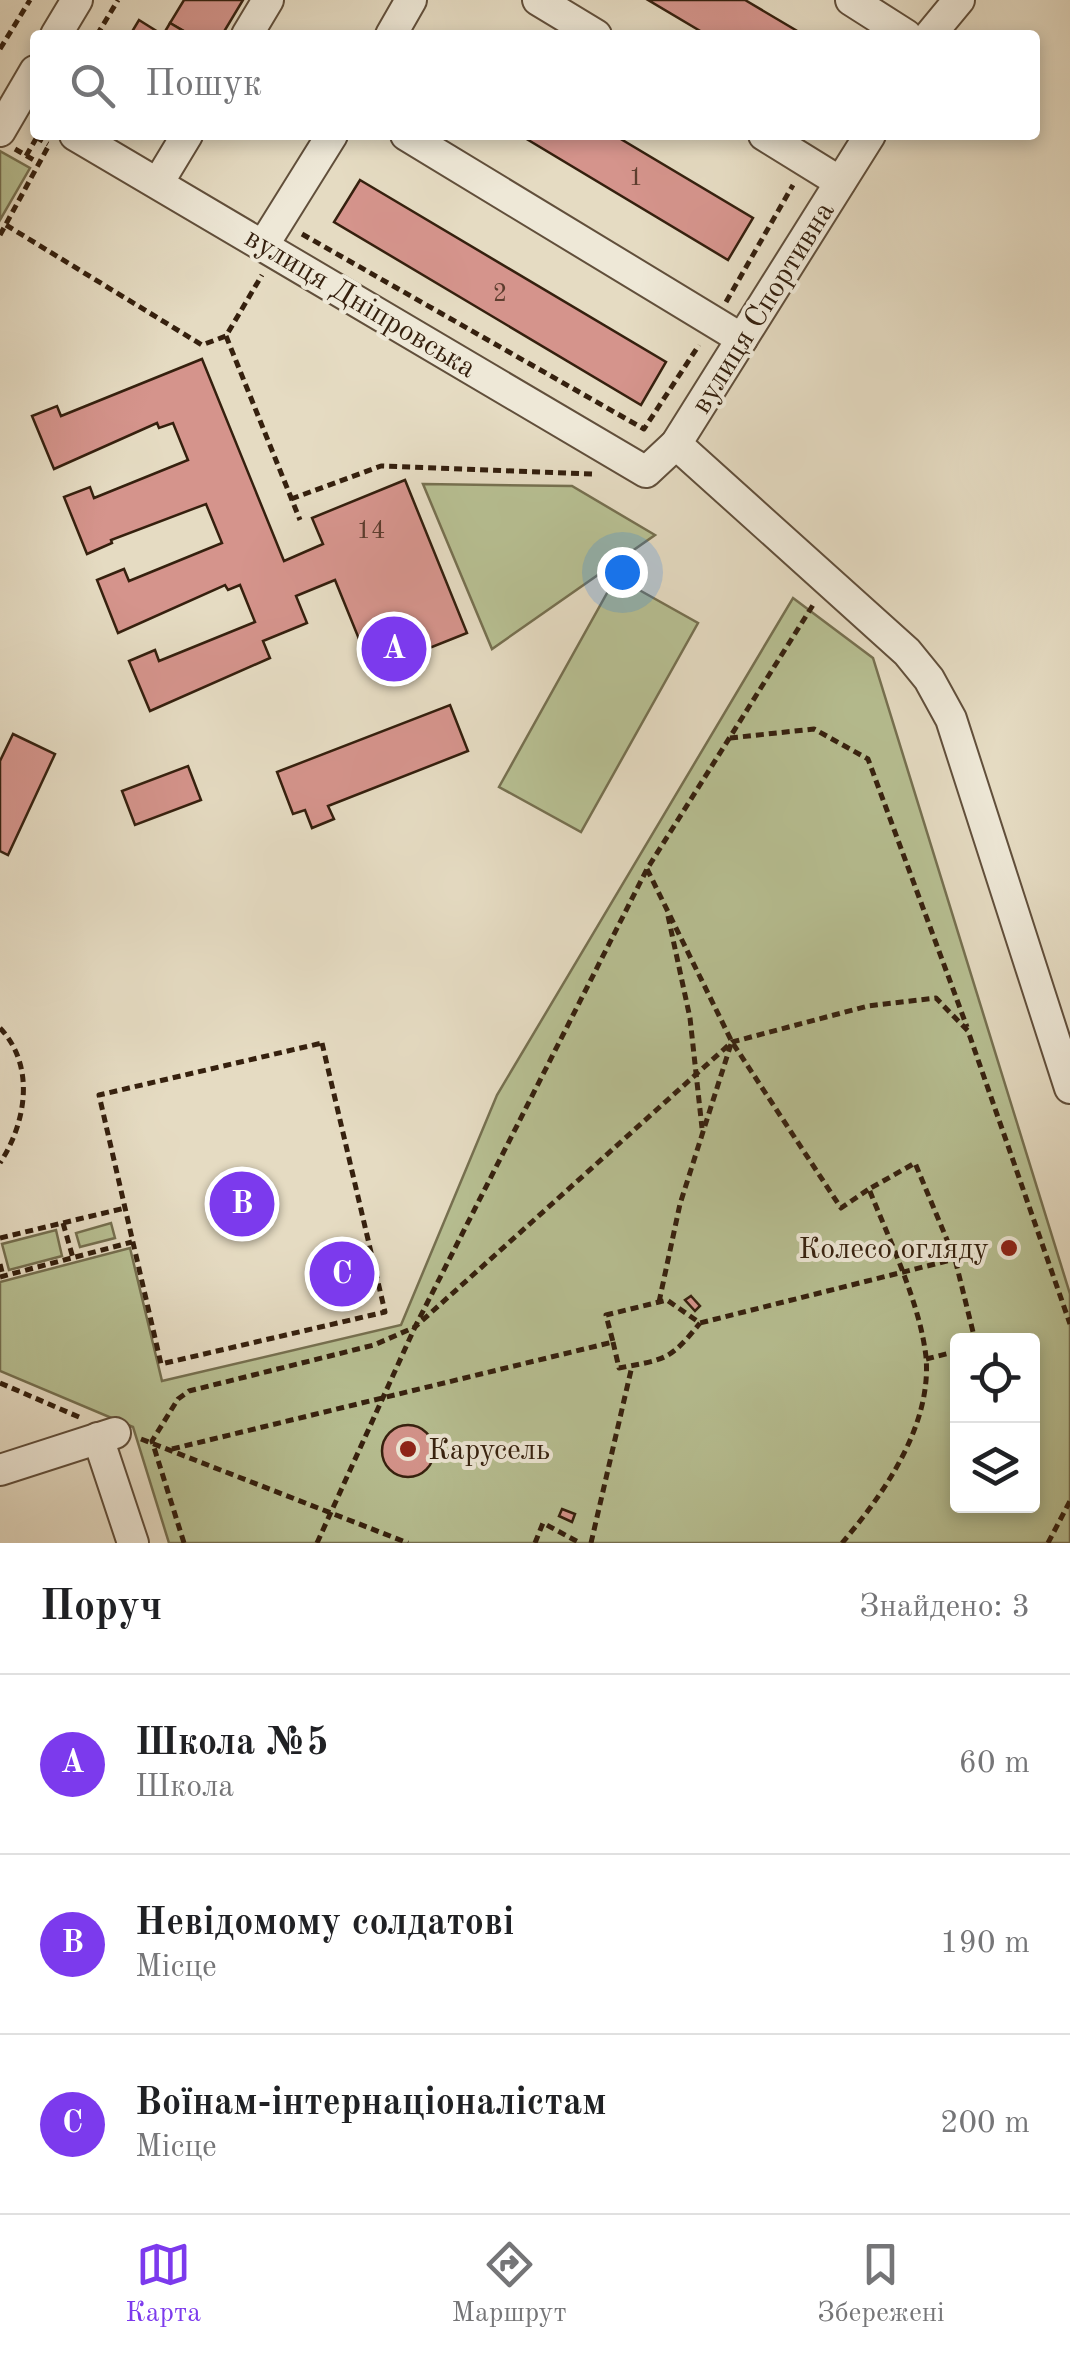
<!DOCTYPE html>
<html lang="uk">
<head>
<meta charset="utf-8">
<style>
  body { margin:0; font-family:"Old Standard TT",serif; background:#f2f2f2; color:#202124 }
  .controls { position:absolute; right:30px; bottom:30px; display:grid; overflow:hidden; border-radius:10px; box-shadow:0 5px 15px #0003 }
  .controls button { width:90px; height:90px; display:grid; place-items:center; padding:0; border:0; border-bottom:2px solid #e0e0e0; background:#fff; color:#202124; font:50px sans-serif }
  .you { position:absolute; left:622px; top:572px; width:35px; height:35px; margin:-25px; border:8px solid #fff; border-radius:50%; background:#1a73e8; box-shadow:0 0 0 15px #1a73e833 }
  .badge { display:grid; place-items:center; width:65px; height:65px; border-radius:50%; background:#7c3aed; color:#fff; font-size:32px; font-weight:700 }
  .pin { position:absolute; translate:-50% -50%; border:5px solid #fff; box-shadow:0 2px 10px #0006 }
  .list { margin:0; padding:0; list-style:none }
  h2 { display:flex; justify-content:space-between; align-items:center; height:130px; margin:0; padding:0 40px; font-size:42px }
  h2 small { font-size:32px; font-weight:400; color:#757577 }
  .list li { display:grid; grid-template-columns:65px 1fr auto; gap:30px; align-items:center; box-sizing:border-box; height:180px; padding:0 40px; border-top:2px solid #e0e0e0 }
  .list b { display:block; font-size:38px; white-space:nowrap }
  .list p { margin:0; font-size:32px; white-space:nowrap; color:#757577 }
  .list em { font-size:32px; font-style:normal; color:#757577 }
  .icon { flex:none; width:55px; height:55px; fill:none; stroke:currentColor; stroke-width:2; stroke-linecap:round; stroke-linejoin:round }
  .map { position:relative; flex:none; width:1070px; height:1543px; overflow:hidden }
  .search { position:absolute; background:#fff; box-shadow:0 5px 15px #0003; left:30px; right:30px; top:30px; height:110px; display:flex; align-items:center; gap:25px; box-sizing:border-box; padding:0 35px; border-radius:10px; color:#757577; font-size:38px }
  .sheet { height:670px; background:#fff }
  nav { display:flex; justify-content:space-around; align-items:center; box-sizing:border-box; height:140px; border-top:2px solid #e0e0e0; background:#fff; font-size:28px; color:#757577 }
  nav a { display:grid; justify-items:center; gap:5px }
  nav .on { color:#7c3aed }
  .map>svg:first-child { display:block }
  .green { fill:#b7bf92; stroke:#767050; stroke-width:2.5; fill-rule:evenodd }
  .building { fill:#d5948c; stroke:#35200e; stroke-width:2.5 }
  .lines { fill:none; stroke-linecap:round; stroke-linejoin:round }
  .minor-casing { stroke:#614f3b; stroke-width:34 }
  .path { stroke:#35200e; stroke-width:5; stroke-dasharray:8 5; stroke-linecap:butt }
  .minor { stroke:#eee8d7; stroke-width:30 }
  .poi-dot { fill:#8f2418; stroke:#eee8d7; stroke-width:4 }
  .labels { text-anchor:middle; stroke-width:8; stroke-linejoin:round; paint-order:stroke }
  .number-label { font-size:25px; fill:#5d3d2e }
  .street-label { font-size:30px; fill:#35200e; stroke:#eee8d7 }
  .poi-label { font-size:30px; fill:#35200e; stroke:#eee8d7; text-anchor:end }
</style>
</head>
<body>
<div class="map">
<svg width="1070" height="1543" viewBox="0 0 1070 1543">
  <rect width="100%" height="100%" fill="#e5dbc2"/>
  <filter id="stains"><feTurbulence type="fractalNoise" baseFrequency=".002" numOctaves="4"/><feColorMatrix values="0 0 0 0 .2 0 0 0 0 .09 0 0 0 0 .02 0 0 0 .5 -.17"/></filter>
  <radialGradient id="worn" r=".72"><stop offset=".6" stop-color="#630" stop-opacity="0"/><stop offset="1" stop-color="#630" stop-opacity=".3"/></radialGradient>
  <g class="green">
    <polygon points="0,151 30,168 0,220"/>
    <polygon points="423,484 572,486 655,535 492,649"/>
    <polygon points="616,577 698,623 581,832 499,787"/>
    <path d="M 793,598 L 873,658 L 1070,1294 L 1070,1543 L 169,1543 L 133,1427 L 0,1371 L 0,1282 L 130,1248 L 162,1381 L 401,1325 L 497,1095 ZM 958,1340 L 1032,1340 L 1032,1506 L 958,1506 Z"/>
    <polygon points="111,1223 115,1238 80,1247 76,1233"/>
    <polygon points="56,1230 62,1256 9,1270 2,1244"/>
  </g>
  <g class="building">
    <polygon points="184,0 243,0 222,35 191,35 170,23"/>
    <polygon points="648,0 745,0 804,35 707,35"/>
    <polygon points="139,20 163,35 170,23 190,35 130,35"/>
    <polygon points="520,135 614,135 753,218 728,260"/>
    <polygon points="360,180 666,362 641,405 334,222"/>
    <polygon points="202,359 284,561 323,544 312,518 405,480 467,633 372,671 335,580 296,596 307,623 263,641 270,658 150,711 129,661 155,650 159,661 255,622 240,585 228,590 225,585 118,633 97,580 124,569 129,581 222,543 206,504 111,540 112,543 87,554 64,497 90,487 94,498 188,460 173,423 159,428 157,423 54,469 32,416 57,406 61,416"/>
    <polygon points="450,705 468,751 328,806 334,819 312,828 305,810 293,814 277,772"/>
    <polygon points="13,734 55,754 8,855 0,851 0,761"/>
    <polygon points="188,766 201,800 135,825 122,791"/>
    <polygon points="691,1296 700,1306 695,1311 685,1300"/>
    <circle cx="408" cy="1451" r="26"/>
    <polygon points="562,1509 575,1514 572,1522 559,1516"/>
  </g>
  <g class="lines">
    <defs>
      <g id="minor">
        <polyline points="538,0 596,35"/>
        <polyline points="851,0 906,35"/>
        <polyline points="56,35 77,0"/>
        <polyline points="247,35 268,0"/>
        <polyline points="391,35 411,0"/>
        <polyline points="930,35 959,0"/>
        <polyline points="0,131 35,71"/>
        <polyline points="75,135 646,472 676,444 870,135"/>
        <polyline points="406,135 742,339"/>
        <polyline points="764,135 840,182"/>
        <polyline points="158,183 187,135"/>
        <polyline points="264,244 332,135"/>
        <polyline points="676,444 907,652 929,679 951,719 1070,1088"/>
        <polyline points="98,1438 133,1543"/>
        <polyline points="0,1470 115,1433"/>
      </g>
    </defs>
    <use href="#minor" class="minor-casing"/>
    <g class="path">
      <polyline points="97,35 118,0"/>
      <polyline points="0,49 30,0"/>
      <polyline points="36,137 48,144"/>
      <polyline points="15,149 39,163"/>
      <polyline points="26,156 37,137"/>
      <polyline points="6,225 202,345 226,336 262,275"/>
      <polyline points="302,234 644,429 699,345"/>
      <polyline points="0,235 49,145"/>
      <polyline points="726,302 793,185"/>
      <polyline points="226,336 300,520"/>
      <polyline points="291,499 381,466 592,474"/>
      <polyline points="730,738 814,729 868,759 967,1027"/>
      <polyline points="647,869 732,1042 841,1208 869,1189"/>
      <polyline points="668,916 690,1018 702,1128"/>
      <path d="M 0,1028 C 36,1066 26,1123 0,1163"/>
      <polygon points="322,1043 385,1312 161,1364 99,1095"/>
      <polyline points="63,1223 73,1258"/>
      <polyline points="0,1238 125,1208"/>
      <polyline points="0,1264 3,1276"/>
      <polyline points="0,1277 132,1242"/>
      <polyline points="659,1302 680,1204 731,1044"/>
      <path d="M 613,1342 L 619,1368 C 667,1359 670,1360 700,1323"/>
      <polyline points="926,1359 958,1351"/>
      <polyline points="0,1383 79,1417"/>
      <polyline points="141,1439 408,1543"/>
      <polyline points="172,1449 613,1342 606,1315 659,1302 667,1300 700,1323 955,1259"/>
      <polyline points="184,1543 152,1441 178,1399 189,1391 374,1345 415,1327 647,869 813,605"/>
      <polyline points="317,1543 415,1327 732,1042 868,1006 936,998 968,1031 1070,1324"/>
      <polyline points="535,1543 543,1523 580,1543"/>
      <polyline points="591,1543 632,1366"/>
      <path d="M 842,1543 C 883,1495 932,1426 926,1357 C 920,1303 889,1239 869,1189 L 915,1163 L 955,1259 L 975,1340"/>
      <polyline points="1048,1543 1070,1501"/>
    </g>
    <use href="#minor" class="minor"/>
  </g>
  <g class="poi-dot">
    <circle cx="1009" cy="1248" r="10"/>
    <circle cx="408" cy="1449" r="10"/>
  </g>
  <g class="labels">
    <g class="number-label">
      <text x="636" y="185">1</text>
      <text x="500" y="301">2</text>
      <text x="371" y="538">14</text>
    </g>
    <g class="street-label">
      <text transform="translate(361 302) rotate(31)" y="10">вулиця Дніпровська</text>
      <text transform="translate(762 307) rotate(-58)" y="10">вулиця Спортивна</text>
    </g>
    <g class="poi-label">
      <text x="989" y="1258">Колесо огляду</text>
      <text x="428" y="1459" text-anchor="start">Карусель</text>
    </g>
  </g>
  <rect width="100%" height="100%" filter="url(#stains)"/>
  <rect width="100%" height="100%" fill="url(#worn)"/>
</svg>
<div class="controls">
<button><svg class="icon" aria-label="locate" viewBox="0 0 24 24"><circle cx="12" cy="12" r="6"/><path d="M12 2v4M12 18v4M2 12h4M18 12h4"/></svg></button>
<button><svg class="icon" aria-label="layers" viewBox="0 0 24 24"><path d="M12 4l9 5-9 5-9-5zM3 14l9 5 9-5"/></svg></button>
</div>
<div class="you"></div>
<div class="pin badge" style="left:394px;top:649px">A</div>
<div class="pin badge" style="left:242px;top:1204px">B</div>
<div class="pin badge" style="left:342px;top:1274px">C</div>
<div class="search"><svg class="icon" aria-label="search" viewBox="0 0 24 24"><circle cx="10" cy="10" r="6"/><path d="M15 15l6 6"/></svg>Пошук</div>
</div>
<section class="sheet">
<h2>Поруч<small>Знайдено: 3</small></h2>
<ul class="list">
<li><span class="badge">A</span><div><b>Школа №5</b><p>Школа</p></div><em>60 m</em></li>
<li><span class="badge">B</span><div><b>Невідомому солдатові</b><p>Місце</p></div><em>190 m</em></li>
<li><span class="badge">C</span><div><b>Воїнам-інтернаціоналістам</b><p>Місце</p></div><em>200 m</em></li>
</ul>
</section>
<nav>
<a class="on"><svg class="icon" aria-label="map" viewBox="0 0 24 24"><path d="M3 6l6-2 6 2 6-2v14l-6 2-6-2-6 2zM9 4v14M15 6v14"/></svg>Карта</a>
<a><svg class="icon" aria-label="directions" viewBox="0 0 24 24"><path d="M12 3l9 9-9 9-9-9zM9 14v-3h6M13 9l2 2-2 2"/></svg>Маршрут</a>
<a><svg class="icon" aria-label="saved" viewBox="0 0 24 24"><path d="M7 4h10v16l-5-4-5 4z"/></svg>Збережені</a>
</nav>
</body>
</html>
